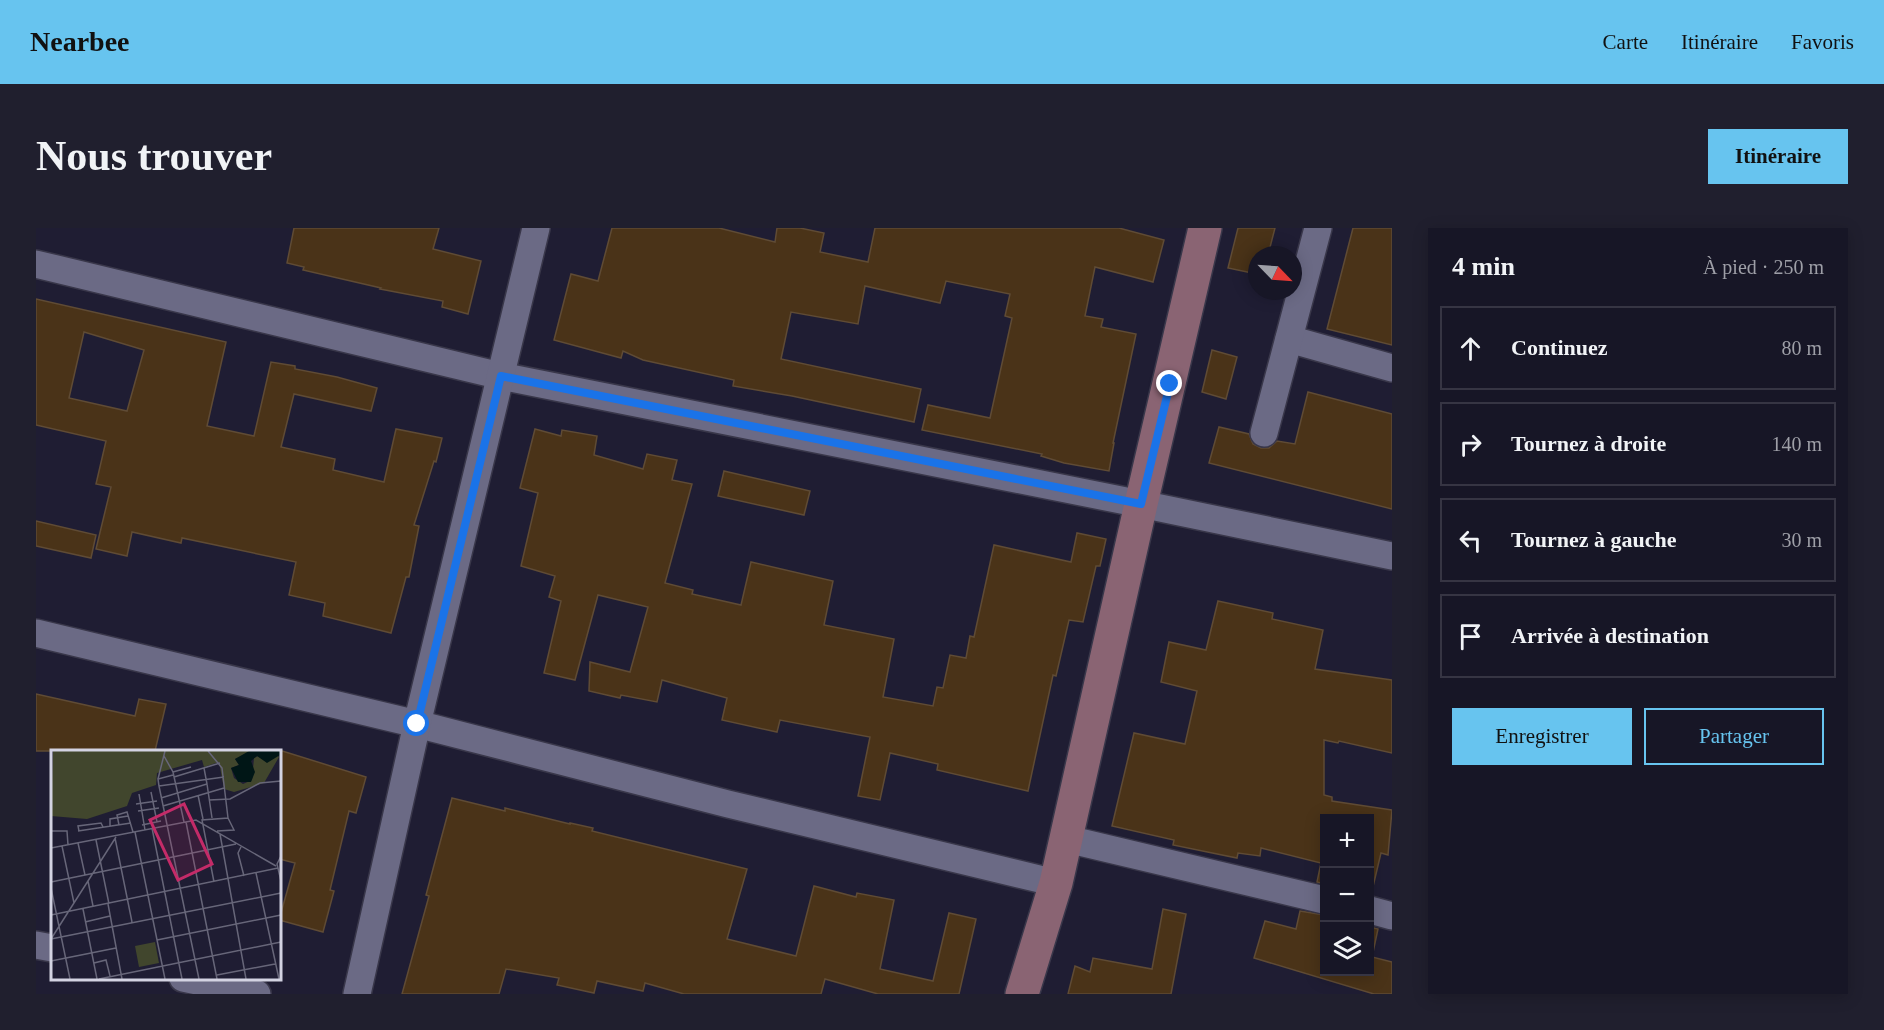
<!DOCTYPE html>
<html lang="fr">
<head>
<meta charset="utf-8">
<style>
  body { margin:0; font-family:"Times New Roman",serif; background:#201f2e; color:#f1f3f6 }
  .controls { position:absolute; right:18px; bottom:18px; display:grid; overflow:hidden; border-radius:0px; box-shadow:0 3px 15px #0003 }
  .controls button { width:54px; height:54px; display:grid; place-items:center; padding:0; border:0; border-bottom:2px solid #363543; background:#171626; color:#f1f3f6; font:30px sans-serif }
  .compass { position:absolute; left:1212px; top:18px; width:54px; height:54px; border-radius:50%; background:#171626; box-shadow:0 3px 15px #0003; rotate:115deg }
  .stop { position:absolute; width:18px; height:18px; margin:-14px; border:4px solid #1a73e8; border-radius:50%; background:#fff }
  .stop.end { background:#1a73e8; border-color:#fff; box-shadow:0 2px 6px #0008 }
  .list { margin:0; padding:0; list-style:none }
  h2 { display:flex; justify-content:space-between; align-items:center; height:78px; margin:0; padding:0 24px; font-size:26px }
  h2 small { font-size:20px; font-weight:400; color:#9e9fa7 }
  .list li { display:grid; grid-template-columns:39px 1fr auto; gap:18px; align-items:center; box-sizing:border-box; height:84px; margin:0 12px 12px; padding:0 12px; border:2px solid #363543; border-radius:0px }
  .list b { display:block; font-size:22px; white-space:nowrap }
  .list em { font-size:20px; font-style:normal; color:#9e9fa7 }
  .actions { display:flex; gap:12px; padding:18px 24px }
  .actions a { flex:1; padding:14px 0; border:2px solid #67c4ef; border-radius:0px; text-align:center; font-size:21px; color:#67c4ef }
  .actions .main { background:#67c4ef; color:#111 }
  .icon { flex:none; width:33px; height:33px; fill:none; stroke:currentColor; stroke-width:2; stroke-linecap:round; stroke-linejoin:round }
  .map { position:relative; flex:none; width:1356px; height:766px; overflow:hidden; border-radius:0px }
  header { display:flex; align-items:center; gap:36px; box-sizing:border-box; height:84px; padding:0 30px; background:#67c4ef; color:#111 }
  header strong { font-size:28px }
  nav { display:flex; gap:33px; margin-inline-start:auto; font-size:21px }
  .intro { display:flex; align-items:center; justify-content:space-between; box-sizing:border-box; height:144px; padding:0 36px }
  h1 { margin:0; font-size:42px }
  .button { padding:15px 27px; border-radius:0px; background:#67c4ef; color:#111; font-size:21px; font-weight:700 }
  main { display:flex; gap:36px; padding:0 36px }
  aside { flex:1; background:#171626; border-radius:0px; box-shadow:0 3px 15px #0003 }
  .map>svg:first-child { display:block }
  .building { fill:#4a3318; stroke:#5f4b35; stroke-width:1.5; fill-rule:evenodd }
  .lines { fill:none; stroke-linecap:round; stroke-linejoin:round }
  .street-casing { stroke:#39374a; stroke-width:30 }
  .secondary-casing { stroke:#39374a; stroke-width:36 }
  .street { stroke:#6b6a85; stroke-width:27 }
  .secondary { stroke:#8a6473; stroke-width:33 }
  .route { stroke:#1a73e8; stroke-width:8 }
  .inset-road { fill:none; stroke:#676679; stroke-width:1.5 }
  .view { fill:#c42b68; fill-opacity:0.15; stroke:#c42b68; stroke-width:3 }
  .inset-edge { fill:none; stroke:#d3d3e2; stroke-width:3 }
</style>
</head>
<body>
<header>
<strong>Nearbee</strong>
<nav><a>Carte</a><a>Itinéraire</a><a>Favoris</a></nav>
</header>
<div class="intro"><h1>Nous trouver</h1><a class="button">Itinéraire</a></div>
<main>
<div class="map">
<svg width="1356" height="766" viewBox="0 0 1356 766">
  <rect width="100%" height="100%" fill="#1f1d33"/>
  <g class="building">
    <polygon points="258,0 403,0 397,21 445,33 432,86 406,79 407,73 344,61 345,60 267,42 268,39 251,35"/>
    <polygon points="576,0 683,0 739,14 741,0 764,0 788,5 784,24 832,34 839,0 1083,0 1128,12 1117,54 1059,39 1049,88 1067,91 1065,99 1100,106 1077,215 1078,215 1073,243 1028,235 1005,228 1006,226 886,202 892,177 954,190 976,90 969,88 974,66 910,53 904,75 829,58 822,96 755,84 745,131 885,161 878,194 756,168 697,158 698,152 607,132 587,123 585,130 518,112 535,46 562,53"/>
    <polygon points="1202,0 1239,0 1232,27 1221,27 1221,46 1192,40"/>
    <polygon points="1317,0 1356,0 1356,117 1291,101"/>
    <path d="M 0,71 L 190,114 L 171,198 L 218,208 L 235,134 L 259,138 L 259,141 L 301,149 L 341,160 L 335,183 L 258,166 L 245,219 L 299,231 L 297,242 L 348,254 L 360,201 L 406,210 L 400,234 L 398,233 L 378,297 L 383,298 L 373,349 L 370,349 L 355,405 L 287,388 L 289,375 L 253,367 L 260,334 L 146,310 L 145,315 L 96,304 L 91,328 L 60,321 L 75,259 L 60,256 L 70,213 L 0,197 ZM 48,104 L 108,122 L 91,183 L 33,170 Z"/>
    <polygon points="1176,122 1201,129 1190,171 1166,164"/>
    <polygon points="1272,164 1356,186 1356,281 1173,235 1183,199 1213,206 1217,216 1225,220 1233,220 1241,213 1259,216"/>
    <polygon points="499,201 525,208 526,202 561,208 558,227 607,241 611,226 641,232 636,252 656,256 629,355 657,362 656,366 705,377 715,334 797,353 788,397 858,411 847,469 897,478 901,459 907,460 914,427 930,430 934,408 938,409 958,317 1035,334 1041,305 1070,311 1064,338 1060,338 1047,394 1033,392 1020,448 1017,447 992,563 901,542 902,536 854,525 844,572 822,568 834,509 744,492 741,504 686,492 691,470 626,452 621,474 585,467 584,470 553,463 554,434 594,444 612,379 562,367 539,452 508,445 525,373 513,369 519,348 485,338 502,265 484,260"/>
    <polygon points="688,243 774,263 768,287 682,268"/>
    <polygon points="0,293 60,307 55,330 0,318"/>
    <polygon points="1182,373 1237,385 1236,391 1287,402 1279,441 1356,452 1356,525 1303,513 1302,515 1288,512 1288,567 1296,569 1296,573 1356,582 1352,627 1345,625 1335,667 1334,667 1334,591 1288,591 1288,656 1281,654 1285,635 1225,620 1224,628 1202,625 1201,630 1137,617 1138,612 1076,598 1098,505 1149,516 1161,463 1125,454 1133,414 1170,422"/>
    <polygon points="0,466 99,488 103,471 130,476 119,523 0,523"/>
    <polygon points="243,522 330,549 320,585 313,583 294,662 298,663 287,704 243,692 259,635 243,631"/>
    <polygon points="416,570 469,583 469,580 534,596 534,595 557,600 556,603 711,641 691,711 760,728 778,658 820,669 821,665 858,672 844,741 897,753 913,685 940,691 923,766 842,766 789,751 785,766 648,766 609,755 607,763 561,753 558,765 521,757 523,750 470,741 463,766 366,766 393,668 390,667"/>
    <polygon points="1127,681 1150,686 1135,766 1032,766 1039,738 1054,744 1057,730 1116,741"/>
    <polygon points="1264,683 1288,687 1288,744 1334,744 1334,699 1342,701 1336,729 1356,734 1356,766 1338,766 1218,730 1229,693 1260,701"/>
  </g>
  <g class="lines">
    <defs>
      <g id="street">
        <polyline points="0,36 465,148 1105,276 1356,328"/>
        <polyline points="1253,111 1356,140"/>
        <polyline points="1228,205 1282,0"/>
        <polyline points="0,405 381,496 692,576 1020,655"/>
        <polyline points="1031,611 1288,672"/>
        <polyline points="1334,682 1356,688"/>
        <polyline points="0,717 16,720"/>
        <polyline points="147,750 221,766"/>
        <polyline points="321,766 381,496 500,0"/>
      </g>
      <polyline id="secondary" points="986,766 1020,655 1105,276 1169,0"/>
    </defs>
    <use href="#street" class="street-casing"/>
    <use href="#secondary" class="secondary-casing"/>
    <use href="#street" class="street"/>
    <use href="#secondary" class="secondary"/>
  </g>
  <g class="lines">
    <polyline class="route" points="381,496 465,148 1105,276 1134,156"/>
  </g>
  <g transform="translate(15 522)">
    <rect width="230" height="230" fill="#1f1d33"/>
    <path d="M 2,1 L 201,1 L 184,9 L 188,15 L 180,18 L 183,28 L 192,34 L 201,30 L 203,8 L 209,5 L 217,11 L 225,4 L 228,7 L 213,33 L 183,42 L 173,39 L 168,12 L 153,17 L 151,10 L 106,23 L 105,35 L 81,43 L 76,56 L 36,69 L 0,66 ZM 104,192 L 108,213 L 88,217 L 84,196 Z" fill="#41462d"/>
    <path d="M 198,1 L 229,1 L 229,5 L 216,13 L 206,6 L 200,11 L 204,22 L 200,32 L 187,32 L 180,18 L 188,15 L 184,9 Z" fill="#001616"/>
    <path class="inset-road" d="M 157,1 L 171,18 L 177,68 L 151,70 L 163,132M 113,6 L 122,22 L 133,72M 122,22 L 140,17M 122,25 L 107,29 L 108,36 L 148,229M 123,27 L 169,13M 107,29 L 114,1M 156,34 L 161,68M 108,36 L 173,27M 100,42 L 106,72M 88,44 L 94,80M 147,45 L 152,69M 110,48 L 156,34 L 153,18M 158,50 L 179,49 L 209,33 L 230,31M 85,54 L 106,51M 112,56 L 173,38M 87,61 L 108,58M 135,72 L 166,229M 68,75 L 66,65 L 76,62 L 82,82M 91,75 L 110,71M 59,76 L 59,69 L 77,66M 101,78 L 131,229M 0,81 L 16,81 L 17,95M 27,81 L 80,73M 28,81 L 27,76 L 50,73 L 52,77M 166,81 L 183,80 L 177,68M 84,82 L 114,229M 169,84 L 195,229M 64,88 L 81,172M 45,90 L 58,154M 27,93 L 34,125M 11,96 L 23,153M 190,97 L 187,103 L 193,126M 0,98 L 145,70 L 225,116M 230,106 L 226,114 L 230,131M 205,123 L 228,229M 37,131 L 42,156M 0,132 L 185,94M 0,138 L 19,229M 57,154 L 71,229M 32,159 L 46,229M 0,165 L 227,118M 34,172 L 59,166M 0,189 L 230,143M 0,189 L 65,87M 106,190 L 230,165M 0,211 L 65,198M 43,213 L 55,210 L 59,226M 166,225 L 224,214M 48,229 L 230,192"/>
    <path class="view" d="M 133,54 L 161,114 L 127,130 L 99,70 Z"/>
    <rect width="230" height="230" class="inset-edge"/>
  </g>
</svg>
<div class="controls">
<button>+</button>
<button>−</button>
<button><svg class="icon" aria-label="layers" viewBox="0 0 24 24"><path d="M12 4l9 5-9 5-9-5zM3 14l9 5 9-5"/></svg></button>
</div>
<svg class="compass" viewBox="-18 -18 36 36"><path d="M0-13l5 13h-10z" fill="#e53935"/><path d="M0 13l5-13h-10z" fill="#9e9fa7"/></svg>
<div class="stop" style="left:381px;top:496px"></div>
<div class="stop end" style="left:1134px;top:156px"></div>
</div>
<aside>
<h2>4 min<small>À pied · 250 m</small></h2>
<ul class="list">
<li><svg class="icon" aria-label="ahead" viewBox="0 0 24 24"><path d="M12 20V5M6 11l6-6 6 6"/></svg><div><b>Continuez</b></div><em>80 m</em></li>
<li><svg class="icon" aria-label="right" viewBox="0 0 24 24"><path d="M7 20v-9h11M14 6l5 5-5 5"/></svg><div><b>Tournez à droite</b></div><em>140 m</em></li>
<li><svg class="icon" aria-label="left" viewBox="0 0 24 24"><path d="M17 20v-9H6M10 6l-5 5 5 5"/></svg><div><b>Tournez à gauche</b></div><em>30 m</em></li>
<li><svg class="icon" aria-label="arrive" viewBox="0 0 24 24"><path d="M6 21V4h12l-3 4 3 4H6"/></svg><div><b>Arrivée à destination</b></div></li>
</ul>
<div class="actions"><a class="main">Enregistrer</a><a>Partager</a></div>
</aside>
</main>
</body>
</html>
